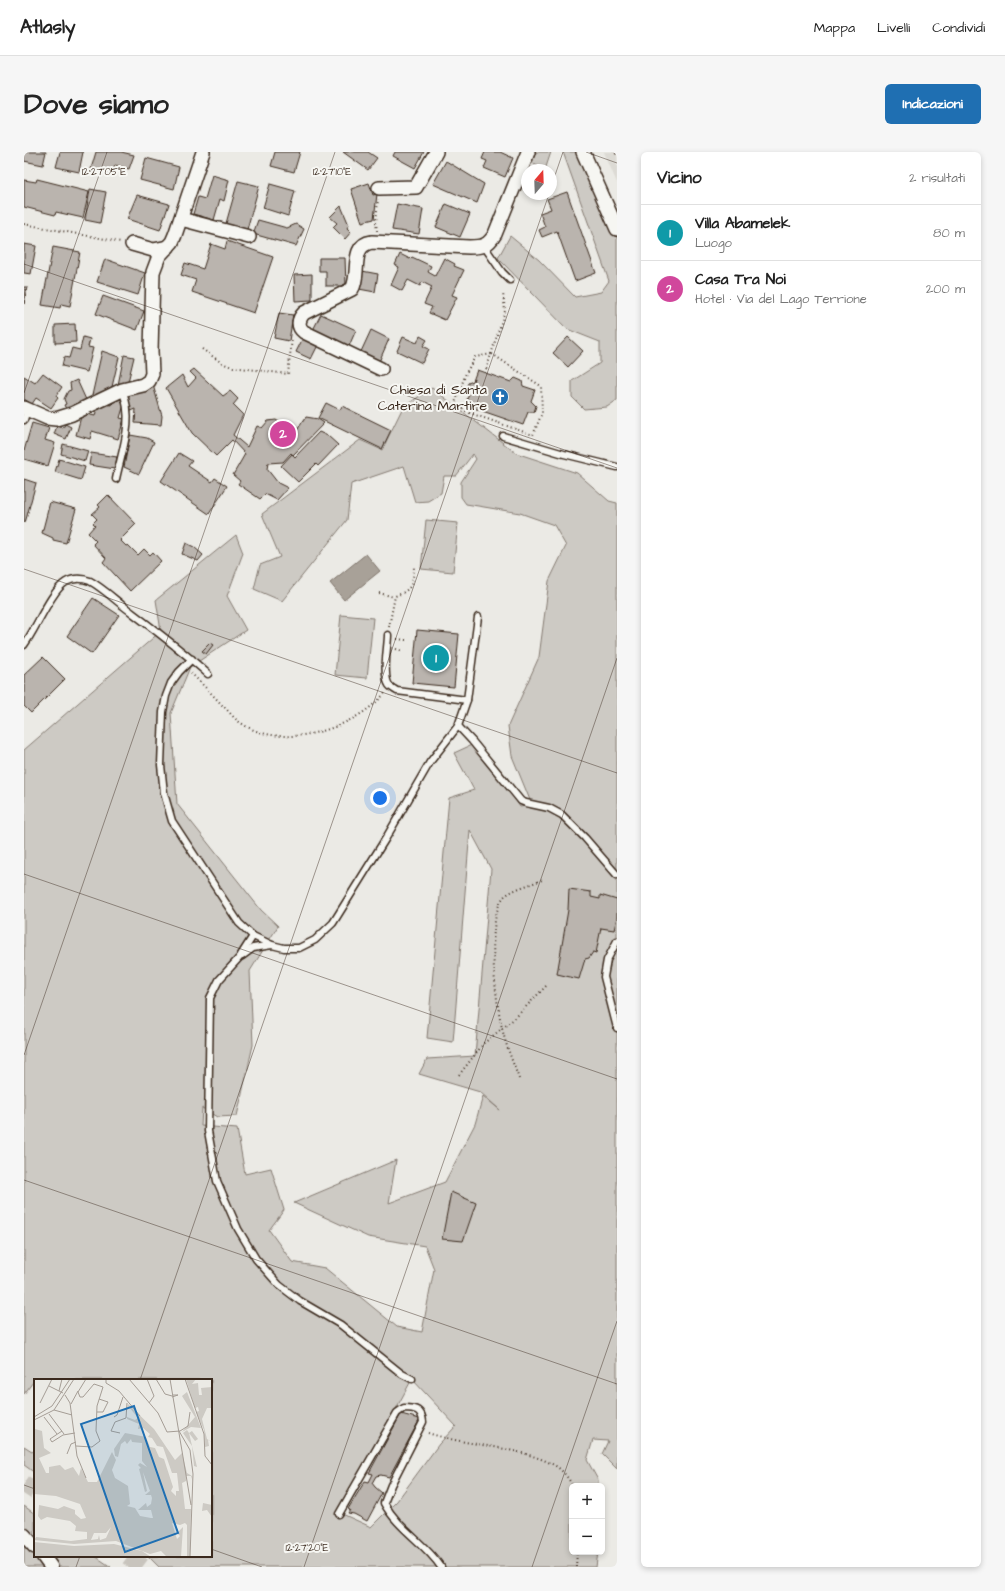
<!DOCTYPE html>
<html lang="it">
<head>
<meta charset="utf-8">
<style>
  body { margin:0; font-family:"Architects Daughter",sans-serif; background:#f6f6f6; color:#222 }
  .controls { position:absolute; right:12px; bottom:12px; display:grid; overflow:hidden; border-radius:6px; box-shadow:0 2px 6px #0003 }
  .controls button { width:36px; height:36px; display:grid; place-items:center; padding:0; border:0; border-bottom:1px solid #e0e0e0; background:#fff; color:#222; font:20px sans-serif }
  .compass { position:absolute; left:497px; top:12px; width:36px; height:36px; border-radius:50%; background:#fff; box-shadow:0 2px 6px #0003; rotate:19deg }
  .you { position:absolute; left:356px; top:646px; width:14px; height:14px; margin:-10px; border:3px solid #fff; border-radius:50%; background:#1a73e8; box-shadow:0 0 0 6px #1a73e833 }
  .badge { display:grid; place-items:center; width:26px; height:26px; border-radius:50%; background:#1f6fb2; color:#fff; font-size:13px; font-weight:700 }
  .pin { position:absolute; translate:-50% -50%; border:2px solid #fff; box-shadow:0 1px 4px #0006 }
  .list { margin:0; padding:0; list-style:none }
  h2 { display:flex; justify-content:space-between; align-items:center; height:52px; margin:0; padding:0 16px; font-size:17px }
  h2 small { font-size:13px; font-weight:400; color:#767676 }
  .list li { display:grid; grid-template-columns:26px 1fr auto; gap:12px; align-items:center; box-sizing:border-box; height:56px; padding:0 16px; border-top:1px solid #e0e0e0 }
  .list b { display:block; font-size:15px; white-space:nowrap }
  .list p { margin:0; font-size:13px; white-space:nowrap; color:#767676 }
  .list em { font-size:13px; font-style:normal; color:#767676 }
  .map { position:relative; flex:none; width:593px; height:1415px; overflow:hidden; border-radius:6px }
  header { display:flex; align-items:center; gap:24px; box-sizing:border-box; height:56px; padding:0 20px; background:#fff; border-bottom:1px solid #e0e0e0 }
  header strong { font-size:19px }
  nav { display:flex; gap:22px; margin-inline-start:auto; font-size:14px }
  .intro { display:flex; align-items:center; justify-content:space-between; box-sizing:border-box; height:96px; padding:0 24px }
  h1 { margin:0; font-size:28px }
  .button { padding:10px 18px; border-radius:6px; background:#1f6fb2; color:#fff; font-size:14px; font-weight:700 }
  main { display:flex; gap:24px; padding:0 24px }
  aside { flex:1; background:#fff; border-radius:6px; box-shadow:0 2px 6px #0003 }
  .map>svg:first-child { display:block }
  .built { fill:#dcdad4 }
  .green { fill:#cdcac4; stroke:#847a71; fill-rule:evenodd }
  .water { fill:#a8a198; stroke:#7c7167 }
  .building { fill:#bab4ae; stroke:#3b2a1e }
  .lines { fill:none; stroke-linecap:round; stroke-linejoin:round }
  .secondary-tunnel { stroke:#c8c4bd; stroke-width:18; stroke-dasharray:18 9; stroke-linecap:butt }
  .lane-casing { stroke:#3b2a1e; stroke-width:9 }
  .street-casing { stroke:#3b2a1e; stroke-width:16 }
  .path { stroke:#3b2a1e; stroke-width:2; stroke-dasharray:1 3; stroke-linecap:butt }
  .lane { stroke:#f6f6f2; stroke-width:6 }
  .street { stroke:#f6f6f2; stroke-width:13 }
  .rail { stroke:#3b2a1e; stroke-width:3; stroke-dasharray:6 3; stroke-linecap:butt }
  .ticks { fill:none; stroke:#3b2a1e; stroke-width:1; stroke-opacity:0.45 }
  .labels { text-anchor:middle; stroke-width:4; stroke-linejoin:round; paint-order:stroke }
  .poi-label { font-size:14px; fill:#3b2a1e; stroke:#f6f6f2; text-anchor:end }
  .inset-road { fill:none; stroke:#a59d95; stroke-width:1 }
  .view { fill:#1f6fb2; fill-opacity:0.15; stroke:#1f6fb2; stroke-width:2 }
  .inset-edge { fill:none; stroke:#3b2a1e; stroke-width:2 }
  .ticks-label { font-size:10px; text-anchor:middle; fill:#3b2a1e; stroke:#f6f6f2; stroke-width:4; stroke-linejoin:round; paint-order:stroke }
</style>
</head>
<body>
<header>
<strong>Atlasly</strong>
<nav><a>Mappa</a><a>Livelli</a><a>Condividi</a></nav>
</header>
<div class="intro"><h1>Dove siamo</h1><a class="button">Indicazioni</a></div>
<main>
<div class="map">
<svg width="593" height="1415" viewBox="0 0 593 1415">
  <rect width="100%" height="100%" fill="#ebeae5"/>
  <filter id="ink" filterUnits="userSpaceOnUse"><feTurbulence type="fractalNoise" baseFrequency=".025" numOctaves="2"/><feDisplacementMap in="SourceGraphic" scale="8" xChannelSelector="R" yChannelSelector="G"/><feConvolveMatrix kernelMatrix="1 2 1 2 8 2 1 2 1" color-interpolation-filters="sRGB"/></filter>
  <g filter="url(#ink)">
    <polygon class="built" points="580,0 593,0 593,31"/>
    <g class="green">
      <polygon points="512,0 527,0 521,18 508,11"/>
      <polygon points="539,0 559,0 593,77 593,248 583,255 560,257 548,245 548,229 576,211 576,190 543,177 474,106 486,84 515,108 551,145 577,140 585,129"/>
      <path d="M 408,236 L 492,301 L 553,321 L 585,349 L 593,351 L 593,1317 L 578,1302 L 584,1289 L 569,1288 L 563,1308 L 574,1328 L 574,1334 L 548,1334 L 548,1400 L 574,1400 L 572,1415 L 135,1415 L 124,1404 L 187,1404 L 187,1228 L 14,1228 L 12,1226 L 0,1242 L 0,598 L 137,479 L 132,448 L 212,383 L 219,401 L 203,444 L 222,478 L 166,515 L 147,561 L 153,652 L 237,758 L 254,774 L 226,819 L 229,893 L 213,964 L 193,965 L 178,956 L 177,974 L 213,977 L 221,1022 L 247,1016 L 260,1058 L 245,1078 L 268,1110 L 301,1116 L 373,1175 L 398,1180 L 410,1117 L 401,1094 L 344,1085 L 270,1051 L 372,1008 L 365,1051 L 421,1030 L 451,972 L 459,944 L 476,958 L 456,940 L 395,922 L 403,907 L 451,904 L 467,717 L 446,678 L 429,890 L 403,886 L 425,646 L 450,638 L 430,601 L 454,590 L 496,655 L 508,653 L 488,604 L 484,574 L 515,505 L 525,429 L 542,394 L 530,373 L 496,361 L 442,352 L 437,345 L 437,330 L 452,307 L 449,302 L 432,324 L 420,324 L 417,341 L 404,349 L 391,350 L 380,314 L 327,332 L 323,368 L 258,449 L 230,437 L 236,413 L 256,405 L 238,362 L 336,288 L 358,298 L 379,255 ZM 388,1227 L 432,1274 L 415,1292 L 373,1349 L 347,1375 L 316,1361 Z"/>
      <polygon points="402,368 434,371 429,420 397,417"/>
      <polygon points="317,463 349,466 343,526 311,523"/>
      <polygon points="0,1294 11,1301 11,1321 0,1313"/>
      <polygon points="0,1354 11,1362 11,1404 71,1404 87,1415 0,1415"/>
    </g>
    <polygon class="water" points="342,402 356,419 320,448 306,431"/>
    <g class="building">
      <polygon points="0,0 22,0 19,13 0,9"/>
      <polygon points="36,0 59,0 55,20 32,15"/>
      <polygon points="72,0 97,0 110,3 105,17 91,13 89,22 67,17"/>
      <polygon points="251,0 276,0 270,20 247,14"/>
      <polygon points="319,0 344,0 353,6 344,18"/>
      <polygon points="371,0 400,0 391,16 369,4"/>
      <polygon points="461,0 476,0 489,6 481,25 460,16 463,9 458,7"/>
      <polygon points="122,6 155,15 150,37 116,28"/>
      <polygon points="422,9 460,32 453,51 409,32"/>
      <polygon points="188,23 205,28 200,49 196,47 190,68 169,62 174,45 181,47"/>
      <polygon points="13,27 65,40 59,66 32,60 31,63 0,55 0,28 12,30"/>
      <polygon points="214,29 235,34 222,81 201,75"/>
      <polygon points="345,31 349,43 353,42 350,67 338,70 327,37"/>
      <polygon points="246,32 271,39 264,64 239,56"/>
      <polygon points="66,37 82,40 76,71 61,68"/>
      <polygon points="543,40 572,121 551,129 533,79 518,85 515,78 521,75 516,61 527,57 523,47"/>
      <polygon points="113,43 145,52 136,78 103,67"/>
      <polygon points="373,52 399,57 395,82 368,78"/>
      <polygon points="422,52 446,62 436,85 412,75"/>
      <polygon points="317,54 325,73 323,76 327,80 321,87 309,75 313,71 306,65"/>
      <polygon points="234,68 263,76 272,72 280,77 272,94 229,82"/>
      <polygon points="203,89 249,105 230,161 168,140 172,128 157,123 161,111 179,117 187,92 201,97"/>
      <polygon points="0,92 12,94 7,122 0,121"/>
      <polygon points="29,95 56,100 46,154 37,152 36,156 18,153"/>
      <polygon points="376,102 386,107 388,105 407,114 404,120 411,124 420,106 431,112 430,114 440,118 428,143 433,145 421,168 405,161 408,155 400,152 408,135 398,130 396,134 384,128 378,139 367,133 375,115 371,113"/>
      <polygon points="295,106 321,106 322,134 302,134 302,119 295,119"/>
      <polygon points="81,107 121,121 114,143 73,130"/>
      <polygon points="338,119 354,122 351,140 335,137"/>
      <polygon points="288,122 288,148 271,149 270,123"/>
      <polygon points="0,135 3,135 0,152"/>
      <polygon points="79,144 120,159 113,178 72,162"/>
      <polygon points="255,161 269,163 265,189 250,186"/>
      <polygon points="297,162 332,178 325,194 289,178"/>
      <polygon points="51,172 52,190 31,191 31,173"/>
      <polygon points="347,178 365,187 354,212 335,204"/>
      <polygon points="280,184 295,191 287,207 272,200"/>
      <polygon points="396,184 403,188 399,194 405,197 398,211 373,199 379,185 393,191"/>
      <polygon points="59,185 66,187 64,195 69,196 63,220 38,214 40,205 45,206 48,196 56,198"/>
      <polygon points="544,185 559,199 544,215 529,201"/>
      <polygon points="78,199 95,205 87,239 67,248"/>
      <polygon points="100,203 110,205 103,234 93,238"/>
      <polygon points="170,217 199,244 206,239 214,247 209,253 219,263 209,283 223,295 233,274 238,276 244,269 252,268 271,281 282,265 294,267 300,271 269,303 267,301 259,310 244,311 243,317 254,331 264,336 253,348 241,342 236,347 214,332 216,329 209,323 221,302 208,288 192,304 168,281 142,236 158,223 164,235 172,226 166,220"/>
      <polygon points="453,218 487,230 491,226 498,229 499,234 511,238 507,249 512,254 510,260 504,260 499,273 441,253 445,242 442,238 444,231 449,229"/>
      <polygon points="19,221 38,235 32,244 34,246 27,256 12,246 8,252 0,247 0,224 11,231"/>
      <polygon points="53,228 63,250 43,259 40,253 42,252 40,247 44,239 47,238 46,231"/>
      <polygon points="129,233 138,264 137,273 111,271 112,257 107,259 102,241"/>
      <polygon points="90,246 101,249 96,266 100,267 94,287 68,279 66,287 52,283 58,261 71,264 73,256 76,257 77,251 88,253"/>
      <polygon points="302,251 316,258 318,254 367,278 358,297 294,266"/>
      <polygon points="8,271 25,276 21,288 31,291 24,314 0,307 0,299"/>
      <polygon points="41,272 47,275 42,287 30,282 33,274 39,276"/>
      <polygon points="295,280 304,284 314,293 294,314 292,312 274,330 257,314 268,302 271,305"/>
      <polygon points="106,283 123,286 130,290 115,322 100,315"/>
      <polygon points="39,292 64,299 61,309 37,302"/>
      <polygon points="67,301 93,305 91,317 65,313"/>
      <polygon points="155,301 168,309 164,314 188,330 191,326 203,334 185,362 137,329"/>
      <polygon points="35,307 61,315 57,328 31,320"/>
      <polygon points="0,327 12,331 1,371 0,370"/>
      <polygon points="84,343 112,372 96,388 102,394 104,393 114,403 120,397 126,403 129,400 137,409 106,439 79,410 82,406 69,392 72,389 64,381 71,373 69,371 73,367 68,362 76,355 74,353"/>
      <polygon points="26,350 52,357 42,391 29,388 29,386 18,381"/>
      <polygon points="162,391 170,395 179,403 174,409 158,402"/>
      <polygon points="69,446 95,463 68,502 43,484"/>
      <polygon points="393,478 435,482 430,535 388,531"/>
      <polygon points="186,491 189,493 182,502 178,499"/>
      <polygon points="19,505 41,527 7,561 0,554 0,523"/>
      <polygon points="545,737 567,740 567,745 576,747 576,743 593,748 593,765 590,778 577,776 572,801 569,800 565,806 561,807 555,827 533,822 544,758"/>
      <polygon points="427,1040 452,1051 439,1089 418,1087"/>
      <polygon points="377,1262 396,1267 365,1325 357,1323 352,1324 348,1331 351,1335 358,1341 343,1369 330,1362 324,1361 326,1358 324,1357 341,1329 345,1330 349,1322 345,1321"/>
    </g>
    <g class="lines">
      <g class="secondary-tunnel">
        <polyline points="0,1332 11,1339"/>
        <polyline points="104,1404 119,1415"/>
      </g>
      <defs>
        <g id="lane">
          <polyline points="460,94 478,120 486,128"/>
          <polyline points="0,268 3,257"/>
          <polyline points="479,284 540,302 593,315"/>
          <path d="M 92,327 C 98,298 111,267 98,238"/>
          <path d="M 364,483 C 364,494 358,523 365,533 C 367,536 370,537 373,539 L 443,548"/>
          <path d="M 0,493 C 12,477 27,439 42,430 C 49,426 58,426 66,429 C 77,435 88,445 98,453 C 127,475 157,497 184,522"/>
          <polyline points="168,507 155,520 147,531 142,544 139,560 137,613 140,641 148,669 215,771 229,784 248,793 260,796 275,796 291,788 309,771 362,686 406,610 434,574 443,548 454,465"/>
          <polyline points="434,574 448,589 497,649 502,651 525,656 538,663 561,686 593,723"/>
          <polyline points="229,784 215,806 195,828 186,846 184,979 193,1029 214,1077 232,1107 255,1133 276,1149 317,1173 378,1222 388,1227"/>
          <polyline points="593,789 583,808 580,825 593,876"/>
          <polyline points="218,804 229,796 248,793"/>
          <path d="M 315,1362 L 373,1261 L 380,1256 C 392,1256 398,1258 399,1270 L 367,1333 L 360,1351 C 374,1377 401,1391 417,1415"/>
        </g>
        <g id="street">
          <polyline points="559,0 593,77"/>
          <polyline points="355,36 392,35 412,0"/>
          <polyline points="157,67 225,85"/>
          <polyline points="108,92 129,98 144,95"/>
          <path d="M 357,217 L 280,180 C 273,175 274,167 280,161 L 328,137 C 337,123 325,93 348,90 L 445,95 C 458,95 464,94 471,82 L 504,0"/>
          <polyline points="0,256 23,266 32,267 48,262 98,238 119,233 125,229 128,222 127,199 129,120 135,104 148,90 151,83 179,0"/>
          <polyline points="0,1383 11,1395"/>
          <polyline points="19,1404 27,1415"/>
        </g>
      </defs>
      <use href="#lane" class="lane-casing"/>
      <use href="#street" class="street-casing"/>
      <g class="path">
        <polyline points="0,72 97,90"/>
        <polyline points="353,79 352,71 354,47"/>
        <polyline points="178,197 198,211 208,215 264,222 268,186"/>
        <polygon points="468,202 517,234 518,261 509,283 443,260 431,251 442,221 451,205"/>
        <polyline points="461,221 481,159 479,141"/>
        <polyline points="355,441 370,445"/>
        <path d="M 365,475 L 371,444 C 388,438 389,432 390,415"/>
        <polyline points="373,487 382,488"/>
        <polyline points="372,497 379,499"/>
        <path d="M 167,521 C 178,532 189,543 199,554 C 205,559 210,567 217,571 C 258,600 331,577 361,541"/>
        <polyline points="435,923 460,891 491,866 523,833"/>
        <path d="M 495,927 C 490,913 484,899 480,884 C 472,856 461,769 479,746 C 485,738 508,732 518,728"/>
        <path d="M 404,1281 C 443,1294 495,1294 530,1313 C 539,1318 544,1326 549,1334"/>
        <polyline points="552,1415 553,1400"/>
      </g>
      <use href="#lane" class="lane"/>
      <use href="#street" class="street"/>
      <polyline class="rail" points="592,0 593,2"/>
    </g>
  </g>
  <path class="ticks" d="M 562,0 L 593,11M 527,35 L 539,0M 0,112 L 593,316M 0,241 L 83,0M 0,417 L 593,621M 0,722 L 593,927M 0,903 L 311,0M 0,1028 L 593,1232M 116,1228 L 525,42M 0,1333 L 11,1337M 187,1397 L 238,1415M 52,1415 L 56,1404M 280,1415 L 593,506M 508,1415 L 593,1169"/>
  <defs>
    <symbol id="church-disc" viewBox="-11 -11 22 22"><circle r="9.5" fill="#1f6fb2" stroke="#f6f6f2"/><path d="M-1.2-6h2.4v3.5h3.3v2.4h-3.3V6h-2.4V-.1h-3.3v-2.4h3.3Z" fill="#fff"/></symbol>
  </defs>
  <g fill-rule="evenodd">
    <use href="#church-disc" x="466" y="235" width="20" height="20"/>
  </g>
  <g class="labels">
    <g class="poi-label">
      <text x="463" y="242">Chiesa di Santa<tspan x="463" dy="16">Caterina Martire</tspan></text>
    </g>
  </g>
  <g transform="translate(10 1227)">
    <rect width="178" height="178" fill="#ebeae5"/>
    <path d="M 152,0 L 162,0 L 158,5 L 164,4 L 165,16 L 168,16 L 167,9 L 178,8 L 178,29 L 173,29 L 168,40 L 173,60 L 178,63 L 174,61 L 175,67 L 171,68 L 170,51 L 162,33 L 165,32 L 164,28 L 161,29 ZM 153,13 L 167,49 L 157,48 L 148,53 L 161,38 L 148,17 ZM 94,25 L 120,50 L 141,81 L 148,74 L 153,94 L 158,97 L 159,103 L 157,97 L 152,97 L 152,102 L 148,104 L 151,130 L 157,130 L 156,178 L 153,177 L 153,146 L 151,144 L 146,146 L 138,144 L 143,160 L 146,157 L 143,154 L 149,148 L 147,178 L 133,178 L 127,172 L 116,175 L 82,162 L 40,165 L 0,161 L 2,158 L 37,162 L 53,160 L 53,153 L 41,152 L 42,147 L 36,142 L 13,138 L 7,141 L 4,137 L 5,126 L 24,130 L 30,127 L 41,131 L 41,135 L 47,140 L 52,139 L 46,125 L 22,117 L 0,115 L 1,50 L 8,52 L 10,69 L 17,74 L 5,79 L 12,94 L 15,94 L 15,88 L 26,86 L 31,91 L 39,88 L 45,97 L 47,89 L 54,103 L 63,103 L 78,73 L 82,81 L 78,91 L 81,99 L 94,107 L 96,125 L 93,127 L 101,129 L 106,137 L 117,139 L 119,139 L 117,131 L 104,131 L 112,124 L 113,128 L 117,125 L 118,119 L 117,116 L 111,116 L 116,112 L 109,93 L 113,112 L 111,113 L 105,90 L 107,89 L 104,86 L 106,84 L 113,88 L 108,82 L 108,64 L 98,63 L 97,60 L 93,65 L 91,62 L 87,65 L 84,78 L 81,77 L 80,70 L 91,54 L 112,58 L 116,68 L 121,69 L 125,78 L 130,80 L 139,108 L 137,112 L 142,117 L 142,112 L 145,112 L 143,94 L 138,94 L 129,68 L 123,67 L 118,59 L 114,58 L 116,55 L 109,49 L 104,50 L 105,45 L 93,40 L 93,38 L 101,41 L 104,39 L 95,28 L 93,31 ZM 77,148 L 72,159 L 66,161 L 65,156 L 64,160 L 57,161 L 60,154 L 72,154 ZM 153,51 L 155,54 L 158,52 L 164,60 L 161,62 L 155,54 L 163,88 L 160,87 L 158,67 L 149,54 ZM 169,124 L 178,126 L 178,138 L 173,131 L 168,132 ZM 0,163 L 40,167 L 80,165 L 108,172 L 117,178 L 0,178 Z" fill="#cdcac4" fill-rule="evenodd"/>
    <path class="inset-road" d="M 72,0 L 72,4 L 85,12 L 106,37M 95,0 L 124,34 L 133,53 L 146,52 L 154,47 L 156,33M 113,0 L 120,17 L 115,24M 122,0 L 131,15 L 138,17M 136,0 L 157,126M 151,0 L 170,55 L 171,77 L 178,86M 15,7 L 29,14M 25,12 L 28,0M 31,16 L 36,24 L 43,77 L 52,99M 138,16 L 144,16 L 138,18M 6,24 L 18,0M 37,25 L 44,12M 20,31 L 38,36M 63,33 L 69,33 L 74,23 L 65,20M 15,35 L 30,55M 0,38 L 18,27 L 36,0M 10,38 L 23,55M 80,38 L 83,36 L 89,18M 0,41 L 20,31 L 40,0M 28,52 L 16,60 L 18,63 L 29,56 L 41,54M 145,52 L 156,71 L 159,95 L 156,178M 86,54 L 77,52 L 81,43 L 92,39 L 93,24M 42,67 L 58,68 L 66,62 L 62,52 L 63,27 L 69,8 L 60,5 L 49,18 L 46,18 L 44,13 L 52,0M 33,75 L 37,65 L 42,63"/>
    <path class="view" d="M 100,27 L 144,154 L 91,173 L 47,45 Z"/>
    <rect width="178" height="178" class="inset-edge"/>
  </g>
  <g class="ticks-label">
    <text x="80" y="23">12°27'05"E</text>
    <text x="308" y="23">12°27'10"E</text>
    <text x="283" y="1399">12°27'20"E</text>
  </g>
</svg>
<div class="controls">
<button>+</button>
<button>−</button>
</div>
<svg class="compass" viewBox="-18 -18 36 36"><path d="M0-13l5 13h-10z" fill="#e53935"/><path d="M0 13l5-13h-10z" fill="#767676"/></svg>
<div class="you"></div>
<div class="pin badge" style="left:412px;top:506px;background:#0f9aa8">1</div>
<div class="pin badge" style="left:259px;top:282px;background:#d1479c">2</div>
</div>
<aside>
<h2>Vicino<small>2 risultati</small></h2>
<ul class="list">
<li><span class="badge" style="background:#0f9aa8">1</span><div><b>Villa Abamelek</b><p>Luogo</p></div><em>80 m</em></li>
<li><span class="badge" style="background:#d1479c">2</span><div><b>Casa Tra Noi</b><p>Hotel · Via del Lago Terrione</p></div><em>200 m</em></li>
</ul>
</aside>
</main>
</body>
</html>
